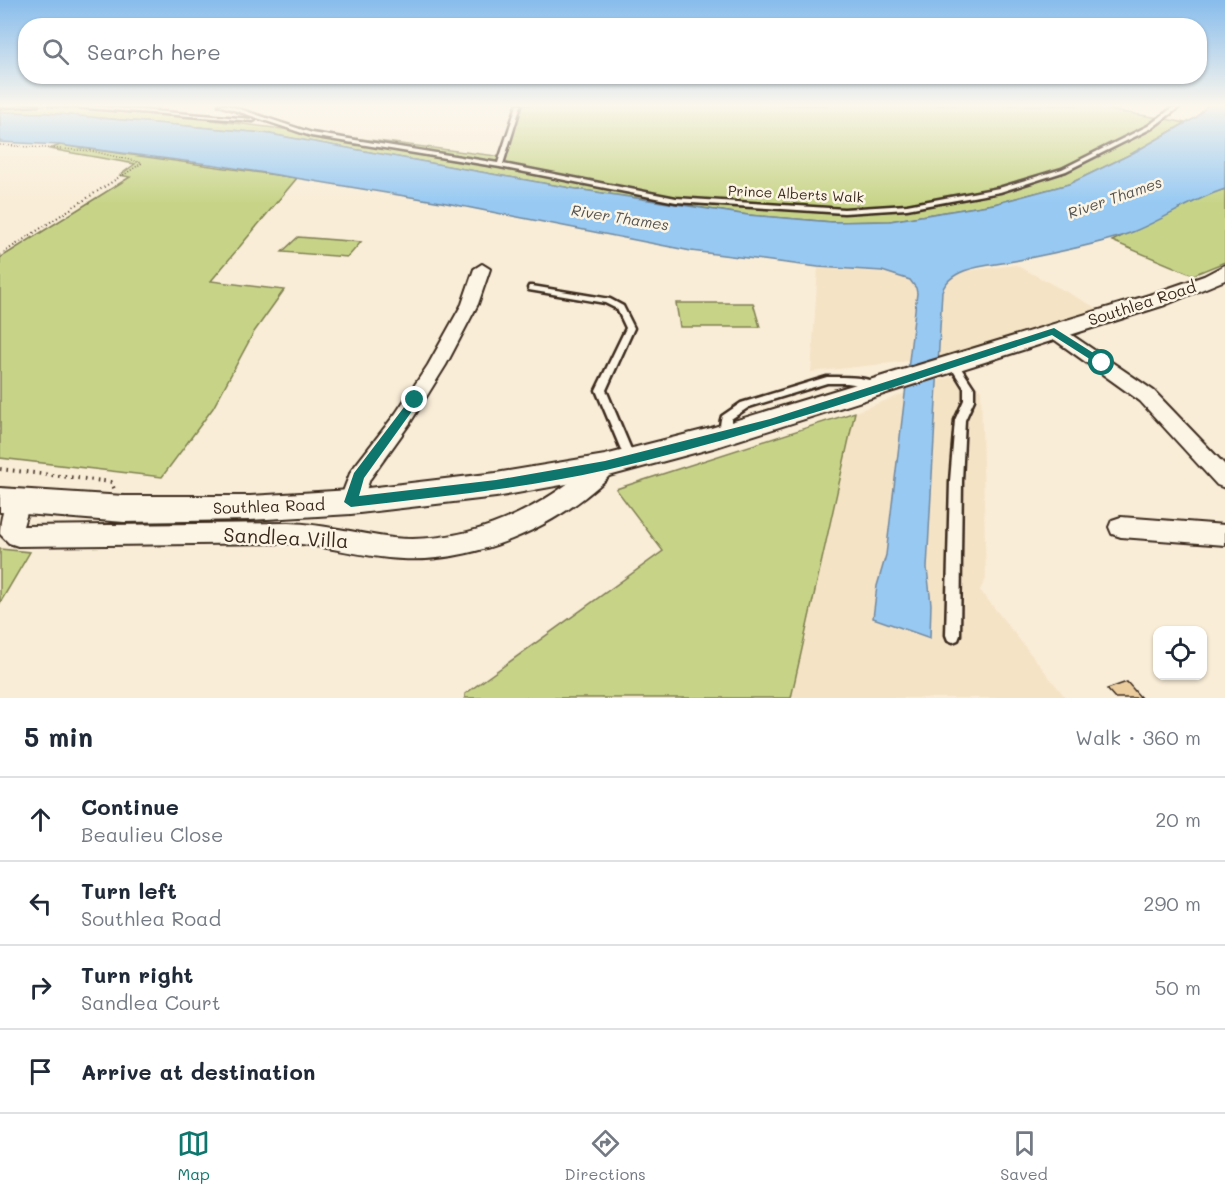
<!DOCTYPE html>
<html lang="en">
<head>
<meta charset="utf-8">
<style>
  body { margin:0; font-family:Mali,sans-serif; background:#f2f2f3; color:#1f2937 }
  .controls { position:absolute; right:18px; bottom:18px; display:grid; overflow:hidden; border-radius:12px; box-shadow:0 2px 4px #0004 }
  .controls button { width:54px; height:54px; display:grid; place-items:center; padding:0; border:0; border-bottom:2px solid #e0e1e3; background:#fff; color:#1f2937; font:30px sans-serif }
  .stop { position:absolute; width:18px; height:18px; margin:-14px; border:4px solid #0f766e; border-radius:50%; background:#fff }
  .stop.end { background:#0f766e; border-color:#fff; box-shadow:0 2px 6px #0008 }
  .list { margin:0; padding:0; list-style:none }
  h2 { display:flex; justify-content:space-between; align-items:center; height:78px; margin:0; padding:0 24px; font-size:26px }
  h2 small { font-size:20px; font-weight:400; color:#747a83 }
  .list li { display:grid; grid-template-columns:39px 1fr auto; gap:18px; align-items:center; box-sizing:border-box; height:84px; padding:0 24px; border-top:2px solid #e0e1e3 }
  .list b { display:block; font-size:22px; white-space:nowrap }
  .list p { margin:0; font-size:20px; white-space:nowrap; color:#747a83 }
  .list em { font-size:20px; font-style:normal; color:#747a83 }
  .icon { flex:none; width:33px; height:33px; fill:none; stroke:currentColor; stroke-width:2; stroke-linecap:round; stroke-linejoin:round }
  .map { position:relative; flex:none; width:1225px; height:698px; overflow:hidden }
  .search { position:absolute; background:#fff; box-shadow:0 2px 4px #0004; left:18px; right:18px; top:18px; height:66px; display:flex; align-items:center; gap:15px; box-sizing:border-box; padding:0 21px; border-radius:24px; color:#747a83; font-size:22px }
  .sheet { height:414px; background:#fff }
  nav { display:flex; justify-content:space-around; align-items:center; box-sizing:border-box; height:84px; border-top:2px solid #e0e1e3; background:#fff; font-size:16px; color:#747a83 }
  nav a { display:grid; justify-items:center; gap:3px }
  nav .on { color:#0f766e }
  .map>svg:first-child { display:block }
  .built { fill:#f5e3c6 }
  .green { fill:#c7d488; stroke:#817f53; stroke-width:1.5 }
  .water { fill:#97c9f3; stroke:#72899e; stroke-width:1.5 }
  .building { fill:#ebcd9e; stroke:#3b2a1e; stroke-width:1.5 }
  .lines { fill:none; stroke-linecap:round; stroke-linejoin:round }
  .lane-casing { stroke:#3b2a1e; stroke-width:5 }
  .street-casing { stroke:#3b2a1e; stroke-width:4 }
  .secondary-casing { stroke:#3b2a1e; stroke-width:4 }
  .path-far2 { stroke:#3b2a1e; stroke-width:1.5; stroke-dasharray:1 2; stroke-linecap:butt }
  .path-far1 { stroke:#3b2a1e; stroke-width:2; stroke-dasharray:1 3; stroke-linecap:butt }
  .path { stroke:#3b2a1e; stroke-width:4; stroke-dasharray:1.5 5; stroke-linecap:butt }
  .lane { fill:#fcf5e5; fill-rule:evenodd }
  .street { fill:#fcf5e5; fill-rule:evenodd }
  .secondary { fill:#fcf5e5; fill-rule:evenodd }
  .route { fill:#0f766e }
  .labels { text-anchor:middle; stroke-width:5; stroke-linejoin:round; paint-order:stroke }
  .far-street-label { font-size:14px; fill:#3b2a1e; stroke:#fcf5e5 }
  .far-water-label { font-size:15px; font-style:italic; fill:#525253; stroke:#fcf5e5 }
  .street-label { font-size:16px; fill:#3b2a1e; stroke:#fcf5e5 }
  .near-street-label { font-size:20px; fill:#3b2a1e; stroke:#fcf5e5 }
</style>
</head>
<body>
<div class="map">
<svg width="1225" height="698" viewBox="0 0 1225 698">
  <rect width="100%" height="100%" fill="#f9edd7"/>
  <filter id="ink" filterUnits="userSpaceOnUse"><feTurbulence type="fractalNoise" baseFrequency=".0167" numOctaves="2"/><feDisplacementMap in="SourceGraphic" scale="12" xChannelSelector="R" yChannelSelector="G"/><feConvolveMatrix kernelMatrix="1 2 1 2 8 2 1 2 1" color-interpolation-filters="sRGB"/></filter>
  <g filter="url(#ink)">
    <g class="built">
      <polygon points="1016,265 1110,315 991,352 811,372 818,267 900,274 955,272"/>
      <polygon points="964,375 981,390 986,579 980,590 1066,698 791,698 855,412 948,377"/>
    </g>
    <g class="green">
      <path d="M 0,105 L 164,105 L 149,112 L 504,157 L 521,105 L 1117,105 L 1110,110 C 1135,115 1160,117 1185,123 L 1133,153 L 1069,184 L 994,204 L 890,221 L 832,222 L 748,215 L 576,189 L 264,133 L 46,113 L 0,112 Z"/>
      <polygon points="60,145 297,178 211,281 284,290 254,332 213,408 162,477 0,458 0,258 130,177 120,175 135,164 50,149"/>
      <polygon points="1225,189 1225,262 1193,275 1112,241 1202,196"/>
      <polygon points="298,237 361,242 348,257 282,252"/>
      <polygon points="676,303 753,303 760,327 680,327"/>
      <polygon points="855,412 791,698 465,698 465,694 663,551 616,489"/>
      <polygon points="0,549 30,552 0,603"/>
    </g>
    <path class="water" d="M 1208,105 L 1225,105 L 1225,189 C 1191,200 1163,220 1130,233 C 1097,245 1053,253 1019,260 C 994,266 952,264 942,291 L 927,568 L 931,604 L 930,638 L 873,618 L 877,586 L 886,555 L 917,293 L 916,288 L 910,280 L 882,271 L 818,267 L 691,251 L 441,202 L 216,165 L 60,145 L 0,142 L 0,112 L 46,113 L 264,133 L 576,189 L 748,215 L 832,222 L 890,221 L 994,204 L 1069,184 L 1133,153 L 1197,117 Z"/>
    <polygon class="building" points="1127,682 1141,698 1115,698 1107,689"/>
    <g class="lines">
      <defs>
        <g id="lane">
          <polygon points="0,105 38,105 0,107"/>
          <polygon points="50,105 76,105 253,119 255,120 253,121"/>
          <polygon points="219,105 227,105 312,133 498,163 517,105 521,105 503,164 676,198 844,209 907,205 999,188 1062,169 1148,126 1176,105 1182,105 1152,128 1066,171 1000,192 907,209 844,213 676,202 500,167 311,136"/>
          <polygon points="529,286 532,286 610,299 623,306 634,328 606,390 635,459 634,462 630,463 626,462 625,459 596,390 626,328 617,309 605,303 529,290 528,288"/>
          <polygon points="954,361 957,362 974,388 974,400 965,420 962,481 960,635 958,640 953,642 948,640 946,635 950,481 955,420 964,400 964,388 949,364"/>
          <path d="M 827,377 C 841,377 867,376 878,384 L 873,387 L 847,383 L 827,383 L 749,407 L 731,419 L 731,435 L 730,438 L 722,438 C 719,432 720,421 722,416 L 741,403 Z"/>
        </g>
        <g id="street">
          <polygon points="482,264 490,269 478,304 446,365 410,423 370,479 359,509 351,511 343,509 339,502 351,471 396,413 428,365 462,304 474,269"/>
          <polygon points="1054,326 1060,327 1154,391 1225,465 1225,488 1217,485 1140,401 1048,335 1045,331 1048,327"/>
          <path d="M 605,458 L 613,460 L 616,466 C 609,479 595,489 584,498 C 533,537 466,562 402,559 C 364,558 327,545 289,543 L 18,546 L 9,543 L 0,534 C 0,521 3,509 10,496 L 18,494 L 26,496 L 30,503 L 23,526 L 289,523 C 325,524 358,534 393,538 C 470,545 541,510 597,460 Z"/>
          <polygon points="1121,517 1225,525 1225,545 1121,537 1112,534 1109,527 1112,520"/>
        </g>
        <polygon id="secondary" points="1225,265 1225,280 1165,305 713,448 605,477 496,497 351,514 250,520 124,522 0,512 0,488 124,496 250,496 351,490 496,473 605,455 711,428 1149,295 1204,276"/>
      </defs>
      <use href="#lane" class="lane-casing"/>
      <use href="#street" class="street-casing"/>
      <use href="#secondary" class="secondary-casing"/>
      <polyline class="path-far2" points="0,145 92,151 142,163 122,176"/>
      <polyline class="path-far1" points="0,255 124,174"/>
      <polyline class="path" points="0,469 111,482 114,489"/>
      <use href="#lane" class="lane"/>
      <use href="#street" class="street"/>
      <use href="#secondary" class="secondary"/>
    </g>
  </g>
  <linearGradient id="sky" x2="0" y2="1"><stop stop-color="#87bcec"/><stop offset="0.52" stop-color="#fcf7ed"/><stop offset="1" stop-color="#fcf7ed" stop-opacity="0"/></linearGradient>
  <rect width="1225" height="203" fill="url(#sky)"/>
  <path class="route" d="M 1054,328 L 1106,361 L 1106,365 L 1099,365 L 1052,335 C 905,383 758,435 606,470 C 522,489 436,497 351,507 L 344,502 L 354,473 L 411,398 L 415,396 L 420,400 L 364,478 L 359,496 L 496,480 L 605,461 L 770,419 Z"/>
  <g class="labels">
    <g class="far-street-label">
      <text transform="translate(796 194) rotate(3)" y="5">Prince Alberts Walk</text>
    </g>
    <g class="far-water-label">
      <text transform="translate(1115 198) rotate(-19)" y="5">River Thames</text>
      <text transform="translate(620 218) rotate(9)" y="5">River Thames</text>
    </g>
    <g class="street-label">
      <text transform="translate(1142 303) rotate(-18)" y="6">Southlea Road</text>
      <text transform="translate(269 506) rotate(-2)" y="6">Southlea Road</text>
    </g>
    <g class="near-street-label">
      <text transform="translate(286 538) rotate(3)" y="7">Sandlea Villa</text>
    </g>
  </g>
</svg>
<div class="controls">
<button><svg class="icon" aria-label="locate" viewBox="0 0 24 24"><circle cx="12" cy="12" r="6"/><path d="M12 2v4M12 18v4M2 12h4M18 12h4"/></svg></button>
</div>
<div class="stop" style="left:1102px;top:363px"></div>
<div class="stop end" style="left:415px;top:400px"></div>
<div class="search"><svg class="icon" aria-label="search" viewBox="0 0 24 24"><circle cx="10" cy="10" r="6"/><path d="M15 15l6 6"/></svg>Search here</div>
</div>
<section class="sheet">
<h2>5 min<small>Walk · 360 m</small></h2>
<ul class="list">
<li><svg class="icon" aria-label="ahead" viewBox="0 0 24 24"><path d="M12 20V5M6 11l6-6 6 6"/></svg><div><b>Continue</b><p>Beaulieu Close</p></div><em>20 m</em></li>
<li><svg class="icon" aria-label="left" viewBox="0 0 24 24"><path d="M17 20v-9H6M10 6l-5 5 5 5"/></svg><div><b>Turn left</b><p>Southlea Road</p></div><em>290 m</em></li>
<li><svg class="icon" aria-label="right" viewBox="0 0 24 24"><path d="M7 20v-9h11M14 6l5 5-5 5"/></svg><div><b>Turn right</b><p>Sandlea Court</p></div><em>50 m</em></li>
<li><svg class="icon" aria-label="arrive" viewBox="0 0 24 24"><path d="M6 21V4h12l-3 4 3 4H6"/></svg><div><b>Arrive at destination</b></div></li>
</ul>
</section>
<nav>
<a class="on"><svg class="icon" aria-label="map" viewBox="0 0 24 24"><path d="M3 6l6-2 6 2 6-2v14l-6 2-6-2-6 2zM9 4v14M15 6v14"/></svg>Map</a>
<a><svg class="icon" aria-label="directions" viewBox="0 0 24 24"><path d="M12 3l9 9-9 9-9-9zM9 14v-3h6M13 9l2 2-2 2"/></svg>Directions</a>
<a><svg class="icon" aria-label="saved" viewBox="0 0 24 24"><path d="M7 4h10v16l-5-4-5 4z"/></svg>Saved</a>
</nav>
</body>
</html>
